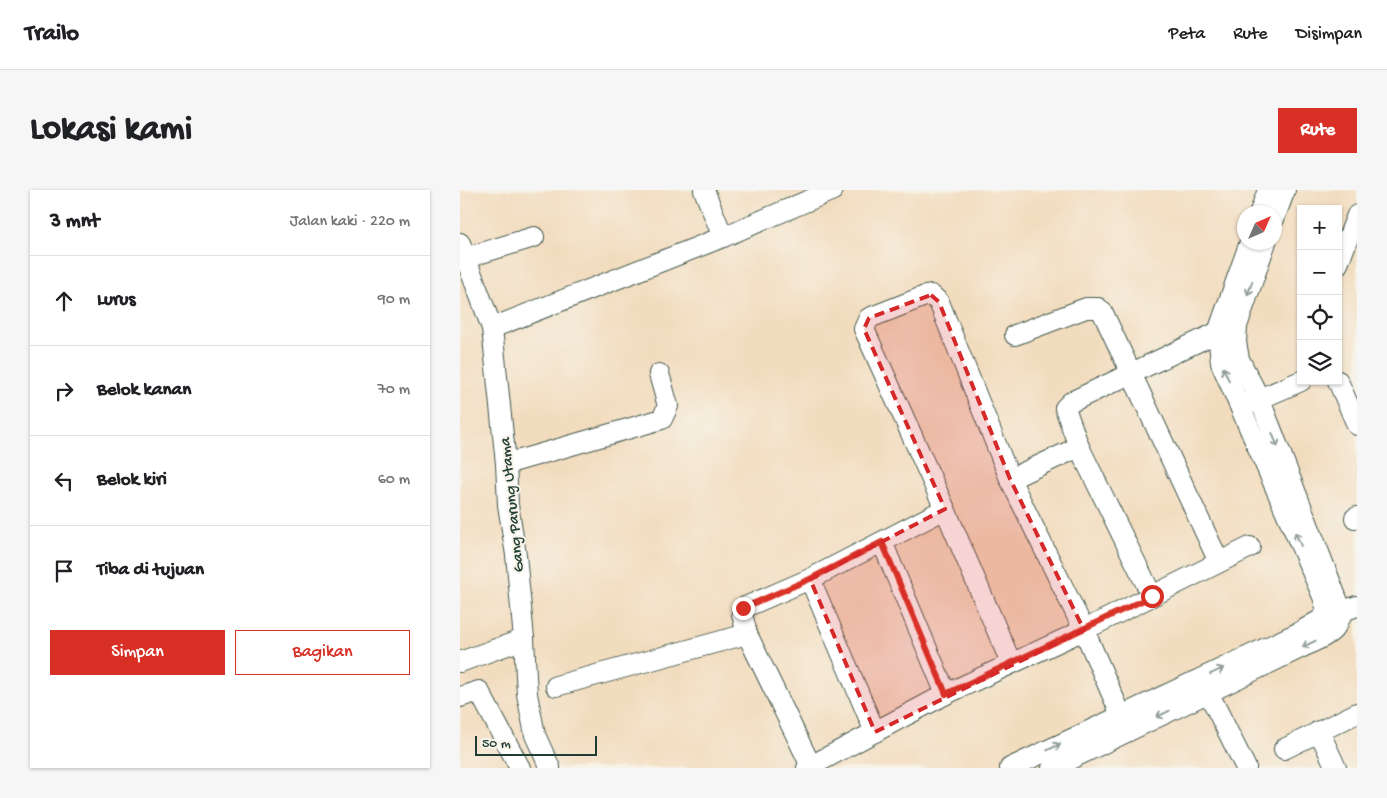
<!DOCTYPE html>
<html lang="id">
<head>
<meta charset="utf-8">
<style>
  body { margin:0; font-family:"Gochi Hand",sans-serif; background:#f6f6f6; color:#202124 }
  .controls { position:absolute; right:15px; top:15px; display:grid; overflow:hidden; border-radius:0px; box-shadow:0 1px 4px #0004 }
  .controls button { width:45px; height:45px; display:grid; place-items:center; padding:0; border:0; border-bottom:1px solid #e0e0e0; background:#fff; color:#202124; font:25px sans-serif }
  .compass { position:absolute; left:777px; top:15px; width:45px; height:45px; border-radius:50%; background:#fff; box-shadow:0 1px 4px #0004; rotate:45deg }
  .scale { position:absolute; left:15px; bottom:12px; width:122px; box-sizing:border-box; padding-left:5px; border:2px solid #1f3d34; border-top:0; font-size:14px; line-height:18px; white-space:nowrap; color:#1f3d34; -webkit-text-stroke:4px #f7f3e8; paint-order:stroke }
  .stop { position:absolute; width:15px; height:15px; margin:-11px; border:4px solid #d93025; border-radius:50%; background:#fff }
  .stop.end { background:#d93025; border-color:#fff; box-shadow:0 1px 5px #0008 }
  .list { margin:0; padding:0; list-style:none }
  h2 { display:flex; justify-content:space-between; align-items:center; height:65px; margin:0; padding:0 20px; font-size:21px }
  h2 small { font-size:16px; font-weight:400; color:#757577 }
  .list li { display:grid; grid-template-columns:32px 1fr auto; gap:15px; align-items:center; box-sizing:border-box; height:90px; padding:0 20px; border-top:1px solid #e0e0e0 }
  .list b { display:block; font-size:19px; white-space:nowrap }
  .list em { font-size:16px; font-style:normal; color:#757577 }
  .actions { display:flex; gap:10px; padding:15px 20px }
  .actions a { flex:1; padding:11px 0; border:1px solid #d93025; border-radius:0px; text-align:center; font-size:18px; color:#d93025 }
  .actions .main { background:#d93025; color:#fff }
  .icon { flex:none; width:28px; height:28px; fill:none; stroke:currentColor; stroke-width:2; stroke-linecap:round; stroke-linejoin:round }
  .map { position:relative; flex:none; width:897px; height:578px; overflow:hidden; border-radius:0px }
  header { display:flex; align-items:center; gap:30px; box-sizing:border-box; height:70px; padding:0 25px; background:#fff; border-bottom:1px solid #e0e0e0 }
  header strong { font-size:24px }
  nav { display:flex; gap:28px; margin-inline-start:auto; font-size:18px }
  .intro { display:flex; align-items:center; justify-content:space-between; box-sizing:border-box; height:120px; padding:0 30px }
  h1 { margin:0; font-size:35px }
  .button { padding:12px 22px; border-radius:0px; background:#d93025; color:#fff; font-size:18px; font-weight:700 }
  main { display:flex; gap:30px; padding:0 30px }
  aside { flex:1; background:#fff; border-radius:0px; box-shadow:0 1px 4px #0004 }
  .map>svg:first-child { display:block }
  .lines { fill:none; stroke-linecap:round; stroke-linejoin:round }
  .minor-casing { stroke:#3f5549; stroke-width:22 }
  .minor { stroke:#fff; stroke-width:20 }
  .oneway { stroke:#8f9e9a }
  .route { stroke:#d93025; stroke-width:6 }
  .marked { fill:#d62828; fill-opacity:0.2; stroke:#d62828; stroke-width:4; stroke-dasharray:10 6; stroke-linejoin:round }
  .labels { text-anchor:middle; stroke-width:4; stroke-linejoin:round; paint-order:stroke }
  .street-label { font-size:16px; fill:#1f3d34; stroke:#f7f3e8 }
</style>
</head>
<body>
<header>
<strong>Trailo</strong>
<nav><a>Peta</a><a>Rute</a><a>Disimpan</a></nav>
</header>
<div class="intro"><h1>Lokasi kami</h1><a class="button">Rute</a></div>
<main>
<aside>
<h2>3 mnt<small>Jalan kaki · 220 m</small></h2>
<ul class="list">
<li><svg class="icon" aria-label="ahead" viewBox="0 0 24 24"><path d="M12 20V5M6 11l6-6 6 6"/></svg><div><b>Lurus</b></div><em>90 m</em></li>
<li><svg class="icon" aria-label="right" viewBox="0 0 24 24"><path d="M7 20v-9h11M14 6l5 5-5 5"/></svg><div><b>Belok kanan</b></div><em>70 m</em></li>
<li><svg class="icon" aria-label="left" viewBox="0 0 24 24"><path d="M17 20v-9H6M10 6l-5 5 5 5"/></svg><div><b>Belok kiri</b></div><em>60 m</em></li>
<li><svg class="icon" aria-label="arrive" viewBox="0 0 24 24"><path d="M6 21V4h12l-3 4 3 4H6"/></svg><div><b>Tiba di tujuan</b></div></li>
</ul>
<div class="actions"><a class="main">Simpan</a><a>Bagikan</a></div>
</aside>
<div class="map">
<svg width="897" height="578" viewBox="0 0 897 578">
  <rect width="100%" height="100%" fill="#f7f3e8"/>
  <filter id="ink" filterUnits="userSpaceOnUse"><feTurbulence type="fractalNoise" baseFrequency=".02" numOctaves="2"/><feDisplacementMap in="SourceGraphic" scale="10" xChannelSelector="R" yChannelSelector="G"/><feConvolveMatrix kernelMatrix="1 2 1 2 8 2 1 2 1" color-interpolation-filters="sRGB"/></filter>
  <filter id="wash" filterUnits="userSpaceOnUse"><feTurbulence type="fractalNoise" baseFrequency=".0096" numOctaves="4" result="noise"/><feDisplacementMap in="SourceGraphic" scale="20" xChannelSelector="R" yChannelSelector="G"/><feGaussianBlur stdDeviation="1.12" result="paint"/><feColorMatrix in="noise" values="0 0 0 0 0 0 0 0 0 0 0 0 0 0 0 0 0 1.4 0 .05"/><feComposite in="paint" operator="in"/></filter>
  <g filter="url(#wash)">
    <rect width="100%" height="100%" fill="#f2dcbe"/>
  </g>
  <g filter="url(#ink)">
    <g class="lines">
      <defs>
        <g id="minor">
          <polyline points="244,0 263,47"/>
          <polyline points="800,22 808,0"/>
          <polyline points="814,29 825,0"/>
          <polyline points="790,52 758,142 761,173 864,409 866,418 865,427"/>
          <polyline points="0,53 32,138 46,274 48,315 56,365 64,449 67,504 75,545 90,578"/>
          <polyline points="5,68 74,47"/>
          <polyline points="878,74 897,25"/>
          <polyline points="32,138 263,47 373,0"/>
          <polyline points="555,145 626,118 638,118 643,123 759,372"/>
          <polyline points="878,191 897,235"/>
          <polyline points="788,214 841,191"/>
          <polyline points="46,274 202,229 208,216 199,184"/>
          <polyline points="550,289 619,257"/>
          <polyline points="895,328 897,327"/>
          <polyline points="422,352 486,504"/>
          <polyline points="350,389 415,542"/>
          <polyline points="692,406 619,257 605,218 611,212 758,142"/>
          <polyline points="0,472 64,449"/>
          <polyline points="551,473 485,319 404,139 409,128 465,106 471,105 479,112 550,289 624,440 668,541"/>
          <polyline points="96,496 287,444"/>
          <polyline points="748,502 786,578"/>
          <polyline points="0,507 19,501 60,578"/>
          <polyline points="859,541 876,578"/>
          <polyline points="824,559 897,523"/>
          <polyline points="351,576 287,444 282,424 283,418 350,389 485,319"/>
          <polyline points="347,578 486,504 624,440 790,357"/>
          <polyline points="550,578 840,442 865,427 897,416"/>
          <path d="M 592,578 L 861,448 C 873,442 878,436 882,422 L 800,210 L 779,169 L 776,152 L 777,136 L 806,52"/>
        </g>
      </defs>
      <use href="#minor" class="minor-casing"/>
      <use href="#minor" class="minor"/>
    </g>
    <defs><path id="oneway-shaft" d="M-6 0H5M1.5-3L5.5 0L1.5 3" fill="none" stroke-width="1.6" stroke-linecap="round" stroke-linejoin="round" transform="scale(1.25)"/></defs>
    <g class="oneway">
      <use href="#oneway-shaft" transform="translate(790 98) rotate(109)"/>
      <use href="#oneway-shaft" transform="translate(766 184) rotate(-114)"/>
      <use href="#oneway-shaft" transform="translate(815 250) rotate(69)"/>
      <use href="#oneway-shaft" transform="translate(838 349) rotate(-113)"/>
      <use href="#oneway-shaft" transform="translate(849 454) rotate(154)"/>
      <use href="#oneway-shaft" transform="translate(757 481) rotate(-25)"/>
      <use href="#oneway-shaft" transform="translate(703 524) rotate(154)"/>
      <use href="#oneway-shaft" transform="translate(594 557) rotate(-26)"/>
    </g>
  </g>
  <g class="lines" filter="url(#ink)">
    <polyline class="route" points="283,418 350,389 422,352 486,504 692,406"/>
  </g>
  <path class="marked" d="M 471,105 L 479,112 L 550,289 L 624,440 L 415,542 L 350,389 L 485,319 L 404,139 L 409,128 Z"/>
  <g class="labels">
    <g class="street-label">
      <text transform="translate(50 315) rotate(-96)" y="6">Gang Parung Utama</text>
    </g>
  </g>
</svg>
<div class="controls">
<button>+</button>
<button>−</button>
<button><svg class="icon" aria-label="locate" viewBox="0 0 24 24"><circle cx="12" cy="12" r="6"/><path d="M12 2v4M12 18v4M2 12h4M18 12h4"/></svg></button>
<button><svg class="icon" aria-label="layers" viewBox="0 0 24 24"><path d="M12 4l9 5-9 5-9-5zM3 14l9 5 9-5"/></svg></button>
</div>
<svg class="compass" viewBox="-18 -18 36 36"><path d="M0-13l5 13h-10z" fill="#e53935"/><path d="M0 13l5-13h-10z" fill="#757577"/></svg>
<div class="scale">50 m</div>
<div class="stop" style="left:692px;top:406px"></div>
<div class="stop end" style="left:283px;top:418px"></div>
</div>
</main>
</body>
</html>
